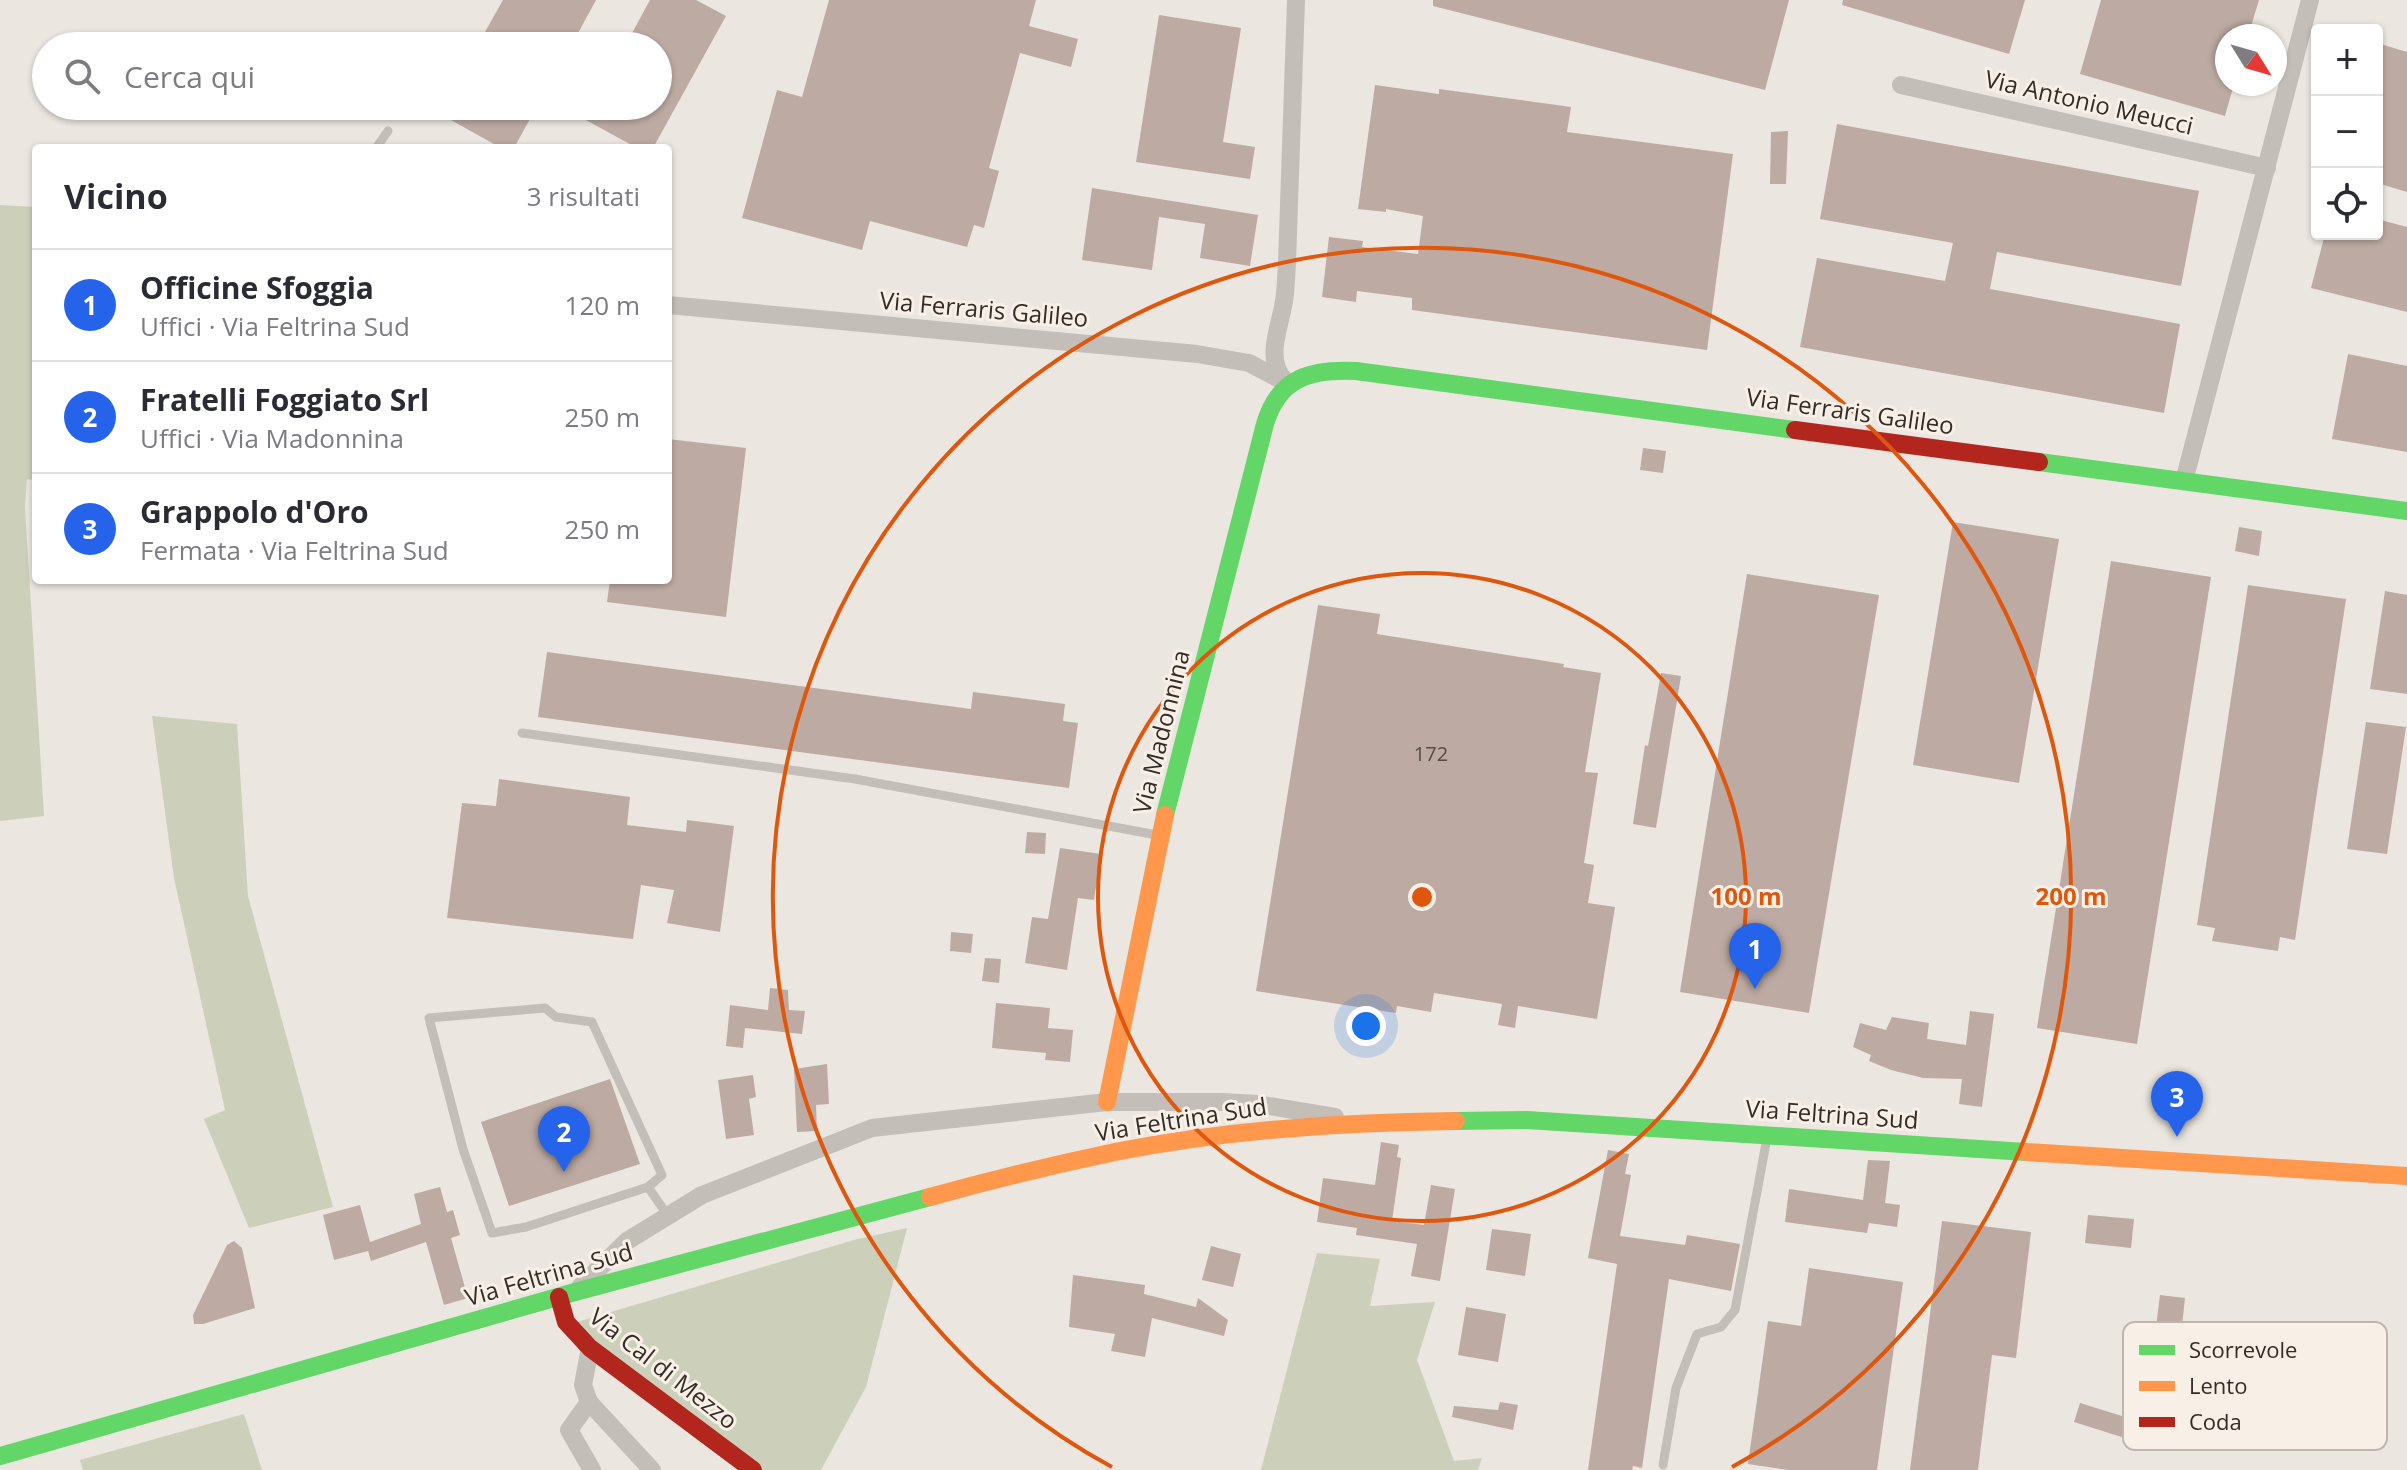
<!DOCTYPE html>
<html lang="it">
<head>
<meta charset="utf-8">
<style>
  body { margin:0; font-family:"Open Sans",sans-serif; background:#f2f2f3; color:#2b2b33 }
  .controls { position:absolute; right:24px; top:24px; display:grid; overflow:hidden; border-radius:8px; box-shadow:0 2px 6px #0004 }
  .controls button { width:72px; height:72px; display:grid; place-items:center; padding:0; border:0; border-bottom:2px solid #e1e1e2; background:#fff; color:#2b2b33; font:40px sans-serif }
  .compass { position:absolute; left:2215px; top:24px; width:72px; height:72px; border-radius:50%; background:#fff; box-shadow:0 2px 6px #0004; rotate:127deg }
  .you { position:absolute; left:1366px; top:1026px; width:28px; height:28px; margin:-20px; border:6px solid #fff; border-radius:50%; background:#1a73e8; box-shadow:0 0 0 12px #1a73e833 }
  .badge { display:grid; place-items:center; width:52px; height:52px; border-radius:50%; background:#2563eb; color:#fff; font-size:26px; font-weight:700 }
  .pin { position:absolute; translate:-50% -66px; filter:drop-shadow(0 2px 4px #0008) }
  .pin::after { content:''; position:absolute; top:42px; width:28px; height:24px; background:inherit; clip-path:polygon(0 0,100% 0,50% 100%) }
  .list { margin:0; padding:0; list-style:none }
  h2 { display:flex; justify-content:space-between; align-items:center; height:104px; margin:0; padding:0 32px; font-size:34px }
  h2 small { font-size:26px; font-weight:400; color:#7c7c81 }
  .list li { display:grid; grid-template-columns:52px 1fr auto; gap:24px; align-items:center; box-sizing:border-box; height:112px; padding:0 32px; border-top:2px solid #e1e1e2 }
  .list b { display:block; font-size:30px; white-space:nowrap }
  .list p { margin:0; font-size:26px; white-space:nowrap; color:#7c7c81 }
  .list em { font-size:26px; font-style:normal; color:#7c7c81 }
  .icon { flex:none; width:44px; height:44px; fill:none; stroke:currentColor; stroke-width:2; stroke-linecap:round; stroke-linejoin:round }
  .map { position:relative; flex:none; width:2407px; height:1470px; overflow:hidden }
  .search { position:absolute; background:#fff; box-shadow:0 2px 6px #0004; left:32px; top:32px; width:640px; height:88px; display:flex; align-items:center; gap:20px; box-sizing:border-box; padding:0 28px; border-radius:44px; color:#7c7c81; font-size:30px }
  .panel { position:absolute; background:#fff; box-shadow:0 2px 6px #0004; left:32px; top:144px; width:640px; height:440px; border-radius:8px }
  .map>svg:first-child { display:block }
  .green { fill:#ccd0bb }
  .building { fill:#bdaba3 }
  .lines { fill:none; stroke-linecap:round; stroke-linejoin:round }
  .lane { stroke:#c4beb9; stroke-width:9 }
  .street { stroke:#c4beb9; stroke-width:18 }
  .fast { stroke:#63d668; stroke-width:18 }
  .slow { stroke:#ff974d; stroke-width:18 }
  .jam { stroke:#b3261e; stroke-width:18 }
  .ring { fill:none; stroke:#df570d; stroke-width:4 }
  .labels { text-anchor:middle; stroke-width:6; stroke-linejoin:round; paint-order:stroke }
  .number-label { font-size:20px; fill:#564c47 }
  .street-label { font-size:24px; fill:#342c28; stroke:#f8f0e7 }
  .key { fill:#f8f0e7; stroke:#bdb5ae; stroke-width:2 }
  .key-label { font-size:22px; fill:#342c28 }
  .centre { fill:#df570d; stroke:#f8f0e7; stroke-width:4 }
  .ring-label { font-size:24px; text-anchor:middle; font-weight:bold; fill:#df570d; stroke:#f8f0e7; stroke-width:6; stroke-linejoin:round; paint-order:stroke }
</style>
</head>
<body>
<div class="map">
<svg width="2407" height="1470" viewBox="0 0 2407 1470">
  <rect width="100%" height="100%" fill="#ebe6e0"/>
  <g class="green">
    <polygon points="0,205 36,207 36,302 32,376 36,377 36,480 27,479 25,507 44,816 0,821"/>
    <polygon points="152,716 237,724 248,896 333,1207 249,1228 204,1119 225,1110 174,878"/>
    <polygon points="907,1228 866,1387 821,1470 763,1470 567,1325 854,1240"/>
    <polygon points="1317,1253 1380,1259 1370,1306 1435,1302 1417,1360 1454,1461 1482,1458 1478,1470 1261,1470"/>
    <polygon points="244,1414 262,1470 83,1470 80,1460"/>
  </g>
  <g class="building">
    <polygon points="503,0 596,0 571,46 477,46"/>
    <polygon points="650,0 696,0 726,16 653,148 637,148 584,119 592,106 658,106 658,46 625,46"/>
    <polygon points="829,0 1036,0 1029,26 1078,39 1071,67 1020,53 989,168 999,171 984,228 974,225 967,247 870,221 862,250 742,218 777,90 802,97"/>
    <polygon points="1433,0 1789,0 1765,90 1433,6"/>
    <polygon points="1843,0 2025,0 2009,54 1842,5"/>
    <polygon points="2101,0 2259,0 2248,36 2227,36 2227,84 2234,84 2225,116 2080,74"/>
    <polygon points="1159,15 1241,28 1223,142 1255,147 1250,179 1136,162"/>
    <polygon points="2377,43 2407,52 2407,192 2377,183"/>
    <polygon points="1375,85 1439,94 1439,89 1571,107 1567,132 1733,154 1707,350 1412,310 1412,298 1357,291 1356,302 1322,297 1329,237 1363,241 1362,247 1418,254 1423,216 1386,209 1386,212 1358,209"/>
    <polygon points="426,106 537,106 514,148 501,148"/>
    <polygon points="1837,124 2199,191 2181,286 1997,252 1990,289 2180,324 2164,413 1800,347 1817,258 1945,281 1953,243 1820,219"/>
    <polygon points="1788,131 1786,184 1770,184 1771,132"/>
    <polygon points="1092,188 1258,215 1250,266 1200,258 1205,224 1159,217 1152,270 1082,260"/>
    <polygon points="2377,219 2407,227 2407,312 2311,288 2325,234 2377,234"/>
    <polygon points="2348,354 2407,366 2407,452 2332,439"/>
    <polygon points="668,439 746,448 726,617 607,602 610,580 668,580"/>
    <polygon points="1643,448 1666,451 1663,473 1640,470"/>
    <polygon points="1953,522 2059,539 2019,783 1913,765"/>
    <polygon points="2239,527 2262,531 2259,556 2235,551"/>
    <polygon points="2111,561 2211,577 2137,1044 2037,1028"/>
    <polygon points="1747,574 1879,595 1809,1013 1680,992"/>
    <polygon points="2248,585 2346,599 2295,940 2280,937 2278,951 2212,941 2215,928 2197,925"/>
    <polygon points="2385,591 2407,595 2407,694 2370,689"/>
    <polygon points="1318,605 1380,614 1377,634 1564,664 1563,667 1601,673 1585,772 1598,773 1584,863 1594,865 1588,903 1615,907 1597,1019 1518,1006 1515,1028 1498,1025 1502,1004 1434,993 1431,1012 1397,1006 1396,1013 1256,991"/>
    <polygon points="547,652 971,709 973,692 1065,704 1063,721 1078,723 1069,788 538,717"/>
    <polygon points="1661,673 1681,676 1656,828 1633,824 1645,745 1648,746"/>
    <polygon points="2366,722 2406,727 2387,854 2347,849"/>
    <polygon points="499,779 630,797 627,825 686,832 687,820 734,826 720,932 667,923 674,890 641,885 633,939 447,918 462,803 496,806"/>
    <polygon points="1027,832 1046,833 1045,854 1025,853"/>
    <polygon points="1060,848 1101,854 1094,900 1078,898 1067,970 1025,963 1032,917 1048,919"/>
    <polygon points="951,932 973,934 971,953 950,951"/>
    <polygon points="985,958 1001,959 999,983 982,981"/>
    <polygon points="770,988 788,990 789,1010 805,1011 802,1034 745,1028 743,1048 726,1046 730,1005 768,1010"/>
    <polygon points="996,1003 1050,1008 1048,1028 1073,1030 1070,1062 1045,1060 1046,1053 992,1048"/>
    <polygon points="1970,1011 1994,1014 1982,1107 1959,1104 1962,1079 1923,1078 1891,1070 1869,1061 1871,1055 1853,1047 1860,1023 1886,1030 1892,1017 1929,1023 1927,1039 1966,1045"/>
    <polygon points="827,1064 829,1104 816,1105 817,1131 797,1132 794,1069"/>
    <polygon points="753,1075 756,1097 749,1099 754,1135 726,1139 718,1080"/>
    <polygon points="610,1079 640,1164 509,1206 481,1122"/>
    <polygon points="1381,1142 1399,1145 1397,1157 1401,1158 1392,1221 1424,1225 1431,1185 1455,1189 1440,1281 1411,1276 1417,1244 1356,1235 1357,1228 1317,1222 1323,1178 1375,1185"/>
    <polygon points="1608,1150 1629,1154 1625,1174 1631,1175 1620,1236 1685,1245 1687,1235 1740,1244 1731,1291 1669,1279 1642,1468 1633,1466 1632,1470 1588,1470 1617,1264 1588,1258"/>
    <polygon points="1868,1160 1890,1161 1885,1203 1900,1205 1897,1227 1869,1223 1867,1233 1785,1222 1789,1189 1863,1200"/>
    <polygon points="440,1187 447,1212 453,1210 460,1235 451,1238 468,1298 444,1305 426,1242 371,1261 368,1251 334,1260 323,1215 360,1205 370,1242 421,1224 414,1194"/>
    <polygon points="2088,1215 2134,1219 2131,1248 2085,1243"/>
    <polygon points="1942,1221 2031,1232 2016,1358 1992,1355 1978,1470 1910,1470"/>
    <polygon points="1492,1229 1531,1234 1525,1276 1486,1270"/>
    <polygon points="234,1241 242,1248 255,1308 203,1324 194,1324 193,1315 227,1245"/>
    <polygon points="1211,1246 1241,1254 1233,1287 1202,1280"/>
    <polygon points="1809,1268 1903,1282 1877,1470 1789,1470 1748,1464 1768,1321 1801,1326"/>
    <polygon points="1073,1275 1145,1285 1144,1294 1196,1307 1198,1298 1228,1320 1224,1336 1152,1318 1145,1357 1111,1351 1115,1334 1069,1327"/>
    <polygon points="2160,1295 2185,1298 2178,1363 2152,1360"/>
    <polygon points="1466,1307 1506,1314 1498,1362 1458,1355"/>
    <polygon points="1500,1402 1518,1405 1513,1430 1452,1417 1454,1406 1498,1410"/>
    <polygon points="2080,1403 2154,1426 2147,1445 2074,1422"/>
  </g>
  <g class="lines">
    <g class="lane">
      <polyline points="376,148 388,131"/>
      <polyline points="522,733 855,779 1157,835"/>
      <polyline points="648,1187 526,1227 492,1233 463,1149 429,1018 545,1008 556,1017 592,1022 662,1175 648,1187 668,1216"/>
      <polyline points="1663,1465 1676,1388 1697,1334 1721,1327 1735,1310 1767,1138"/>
    </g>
    <g class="street">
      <polyline points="1901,85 2267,168"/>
      <polyline points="668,305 1197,354 1249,363 1289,384"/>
      <path d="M 1285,381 C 1264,359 1280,328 1284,301 C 1286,289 1286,276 1287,263 L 1296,0"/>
      <polyline points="2184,481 2310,0"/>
      <polyline points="580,1287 627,1241 702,1195 872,1128 1107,1102 1223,1102 1257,1104 1335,1117"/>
      <polyline points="590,1348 583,1385 589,1402 569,1430 592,1470"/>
      <polyline points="589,1402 652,1470"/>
    </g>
    <g class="fast">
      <polyline points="2039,462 2407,511"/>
      <path d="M 1165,815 L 1265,424 C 1279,377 1311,369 1356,371 L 1795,430"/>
      <polyline points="1456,1121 1527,1120 2026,1152"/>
      <polyline points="0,1456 575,1292 930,1197"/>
    </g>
    <g class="slow">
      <polyline points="1107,1102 1165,815"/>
      <polyline points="2026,1152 2407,1176"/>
      <path d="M 930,1197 C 991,1180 1053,1165 1115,1152 C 1226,1130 1342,1122 1456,1121"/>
    </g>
    <g class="jam">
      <polyline points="1795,430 2039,462"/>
      <polyline points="559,1297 566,1322 590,1348 753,1470"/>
    </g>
  </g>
  <g class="ring">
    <circle cx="1422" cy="897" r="324"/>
    <path d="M1112 1467A649 649 0 1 1 1732 1467"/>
  </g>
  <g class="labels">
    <g class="number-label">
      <text x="1431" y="761">172</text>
    </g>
    <g class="street-label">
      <text transform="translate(2089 103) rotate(13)" y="8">Via Antonio Meucci</text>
      <text transform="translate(984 310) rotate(5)" y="8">Via Ferraris Galileo</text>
      <text transform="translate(1850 412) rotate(8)" y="8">Via Ferraris Galileo</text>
      <text transform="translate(1162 732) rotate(-76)" y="8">Via Madonnina</text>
      <text transform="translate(1832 1115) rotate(4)" y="8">Via Feltrina Sud</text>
      <text transform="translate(1181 1120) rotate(-9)" y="8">Via Feltrina Sud</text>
      <text transform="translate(549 1275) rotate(-16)" y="8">Via Feltrina Sud</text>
      <text transform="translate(663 1369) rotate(38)" y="8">Via Cal di Mezzo</text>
    </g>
  </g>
  <rect x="2123" y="1322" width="264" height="128" rx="12" class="key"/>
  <rect x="2139" y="1345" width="36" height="10" fill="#63d668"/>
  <rect x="2139" y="1381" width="36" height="10" fill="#ff974d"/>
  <rect x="2139" y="1417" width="36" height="10" fill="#b3261e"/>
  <g class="key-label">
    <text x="2189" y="1358">Scorrevole</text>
    <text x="2189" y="1394">Lento</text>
    <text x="2189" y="1430">Coda</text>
  </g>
  <circle cx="1422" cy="897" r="12" class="centre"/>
  <g class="ring-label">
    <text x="1746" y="905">100 m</text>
    <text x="2071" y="905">200 m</text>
  </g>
</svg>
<div class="controls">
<button>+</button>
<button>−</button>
<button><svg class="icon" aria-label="locate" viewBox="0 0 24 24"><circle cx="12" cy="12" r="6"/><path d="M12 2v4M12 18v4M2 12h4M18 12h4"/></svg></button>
</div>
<svg class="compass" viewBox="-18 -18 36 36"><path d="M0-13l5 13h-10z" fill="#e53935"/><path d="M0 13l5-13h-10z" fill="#7c7c81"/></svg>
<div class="you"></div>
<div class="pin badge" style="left:1755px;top:989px">1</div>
<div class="pin badge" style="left:564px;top:1172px">2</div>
<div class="pin badge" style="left:2177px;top:1137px">3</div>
<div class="search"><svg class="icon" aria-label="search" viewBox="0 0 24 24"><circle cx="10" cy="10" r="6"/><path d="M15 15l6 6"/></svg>Cerca qui</div>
<section class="panel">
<h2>Vicino<small>3 risultati</small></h2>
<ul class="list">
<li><span class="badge">1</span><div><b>Officine Sfoggia</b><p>Uffici · Via Feltrina Sud</p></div><em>120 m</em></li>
<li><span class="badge">2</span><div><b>Fratelli Foggiato Srl</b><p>Uffici · Via Madonnina</p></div><em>250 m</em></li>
<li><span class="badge">3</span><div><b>Grappolo d'Oro</b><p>Fermata · Via Feltrina Sud</p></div><em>250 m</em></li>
</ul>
</section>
</div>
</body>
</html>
